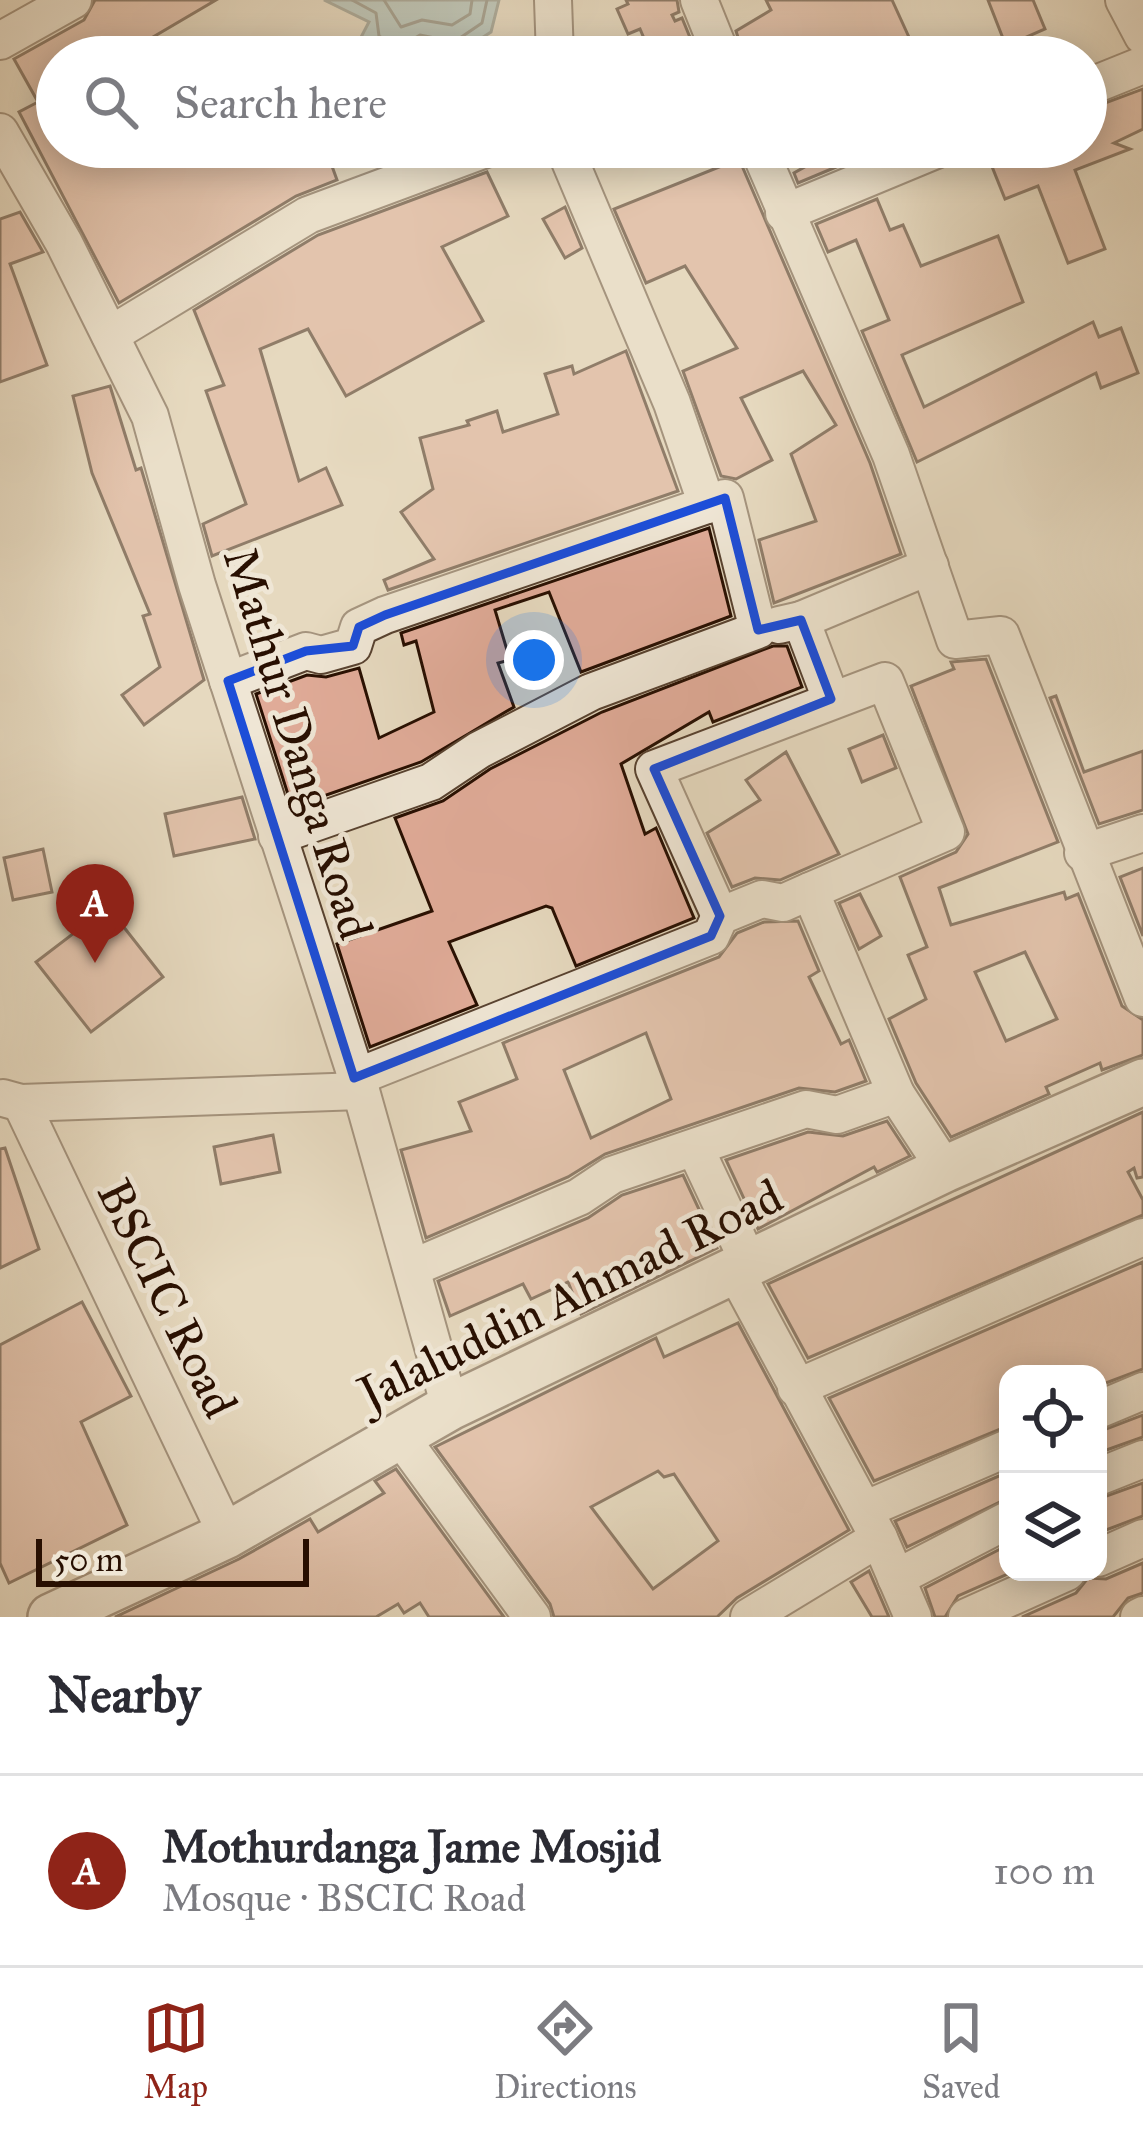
<!DOCTYPE html>
<html lang="en">
<head>
<meta charset="utf-8">
<style>
  body { margin:0; font-family:"IM FELL Great Primer",serif; background:#f2f2f3; color:#2b2b33 }
  .controls { position:absolute; right:36px; bottom:36px; display:grid; overflow:hidden; border-radius:24px; box-shadow:0 6px 30px #0003 }
  .controls button { width:108px; height:108px; display:grid; place-items:center; padding:0; border:0; border-bottom:3px solid #e1e1e2; background:#fff; color:#2b2b33; font:60px sans-serif }
  .scale { position:absolute; left:36px; bottom:30px; width:273px; box-sizing:border-box; padding-left:12px; border:6px solid #280f01; border-top:0; font-size:33px; line-height:42px; white-space:nowrap; color:#280f01; -webkit-text-stroke:9px #efe6d5; paint-order:stroke }
  .you { position:absolute; left:534px; top:660px; width:42px; height:42px; margin:-30px; border:9px solid #fff; border-radius:50%; background:#1a73e8; box-shadow:0 0 0 18px #1a73e833 }
  .badge { display:grid; place-items:center; width:78px; height:78px; border-radius:50%; background:#8f2418; color:#fff; font-size:39px; font-weight:700 }
  .pin { position:absolute; translate:-50% -99px; filter:drop-shadow(0 3px 6px #0008) }
  .pin::after { content:''; position:absolute; top:63px; width:42px; height:36px; background:inherit; clip-path:polygon(0 0,100% 0,50% 100%) }
  .list { margin:0; padding:0; list-style:none }
  h2 { display:flex; justify-content:space-between; align-items:center; height:156px; margin:0; padding:0 48px; font-size:51px }
  h2 small { font-size:39px; font-weight:400; color:#7c7c81 }
  .list li { display:grid; grid-template-columns:78px 1fr auto; gap:36px; align-items:center; box-sizing:border-box; height:192px; padding:0 48px; border-top:3px solid #e1e1e2 }
  .list b { display:block; font-size:45px; white-space:nowrap }
  .list p { margin:0; font-size:39px; white-space:nowrap; color:#7c7c81 }
  .list em { font-size:39px; font-style:normal; color:#7c7c81 }
  .icon { flex:none; width:66px; height:66px; fill:none; stroke:currentColor; stroke-width:2; stroke-linecap:round; stroke-linejoin:round }
  .map { position:relative; flex:none; width:1143px; height:1617px; overflow:hidden }
  .search { position:absolute; background:#fff; box-shadow:0 6px 30px #0003; left:36px; right:36px; top:36px; height:132px; display:flex; align-items:center; gap:30px; box-sizing:border-box; padding:0 42px; border-radius:66px; color:#7c7c81; font-size:45px }
  .sheet { height:348px; background:#fff }
  nav { display:flex; justify-content:space-around; align-items:center; box-sizing:border-box; height:168px; border-top:3px solid #e1e1e2; background:#fff; font-size:33px; color:#7c7c81 }
  nav a { display:grid; justify-items:center; gap:6px }
  nav .on { color:#8f2418 }
  .map>svg:first-child { display:block }
  .water { fill:#97b9b8; stroke:#6b756f; stroke-width:3 }
  .lines { fill:none; stroke-linecap:round; stroke-linejoin:round }
  .shore { stroke:#60645c; stroke-width:3 }
  .building { fill:#e0ab98; stroke:#280f01; stroke-width:3; fill-rule:evenodd }
  .minor-casing { stroke:#584230; stroke-width:40 }
  .tertiary-casing { stroke:#584230; stroke-width:50 }
  .minor { stroke:#efe6d5; stroke-width:36 }
  .tertiary { stroke:#efe6d5; stroke-width:45 }
  .marked { fill:none; stroke:#1d4ed8; stroke-width:9; stroke-linejoin:round }
  .labels { text-anchor:middle; stroke-width:10; stroke-linejoin:round; paint-order:stroke }
  .street-label { font-size:48px; fill:#280f01; stroke:#efe6d5 }
</style>
</head>
<body>
<div class="map">
<svg width="1143" height="1617" viewBox="0 0 1143 1617">
  <rect width="100%" height="100%" fill="#e6d9bf"/>
  <filter id="stains"><feTurbulence type="fractalNoise" baseFrequency=".00167" numOctaves="4"/><feColorMatrix values="0 0 0 0 .2 0 0 0 0 .09 0 0 0 0 .02 0 0 0 .5 -.17"/></filter>
  <radialGradient id="worn" r=".72"><stop offset=".6" stop-color="#630" stop-opacity="0"/><stop offset="1" stop-color="#630" stop-opacity=".3"/></radialGradient>
  <path class="water" d="M 324,0 L 499,0 L 491,32 L 455,55 L 422,46 C 406,57 372,56 358,43 L 369,22 Z"/>
  <g class="lines">
    <g class="shore">
      <polyline points="352,0 376,13 379,36 398,48 420,35 454,42 482,23 487,0"/>
      <polyline points="384,0 401,27 422,20 452,25 470,14 472,0"/>
    </g>
  </g>
  <g class="building">
    <polygon points="95,0 216,0 119,57 57,57 57,147 325,147 337,180 296,196 119,303 19,112 38,102 14,59 84,20"/>
    <polygon points="626,0 677,0 679,12 672,15 675,21 682,18 698,57 652,57 640,29 628,34 617,9 628,4"/>
    <polygon points="766,0 892,0 918,57 794,57 787,41 758,57 744,57 736,31 771,10"/>
    <polygon points="988,0 1033,0 1045,29 1006,46"/>
    <polygon points="1143,89 1143,129 1114,143 1130,149 1075,170 1105,249 1068,263 1038,186 1005,199 987,154 1005,147 1086,147 1086,110"/>
    <polygon points="811,147 884,147 798,183 794,173 817,160"/>
    <polygon points="739,159 870,463 901,554 774,603 759,540 816,521 791,454 836,425 803,371 741,398 772,460 736,479 721,476 683,371 737,348 685,266 646,283 614,209"/>
    <polygon points="487,172 508,216 442,247 483,321 346,396 308,329 260,349 299,481 326,468 342,505 212,556 203,524 246,504 206,391 224,385 194,310 318,235"/>
    <polygon points="877,199 890,230 903,225 921,266 998,236 1023,302 902,355 924,407 1093,322 1099,337 1121,328 1138,373 1101,388 1096,373 917,462 862,331 889,320 856,240 828,252 816,224"/>
    <polygon points="565,207 582,248 565,258 543,219"/>
    <polygon points="20,212 43,252 10,264 47,365 0,382 0,219"/>
    <polygon points="626,351 678,491 388,590 384,580 434,559 401,512 433,489 420,438 469,425 467,421 497,411 503,432 558,414 545,374 572,366 574,374"/>
    <polygon points="110,386 136,470 141,468 204,680 144,725 122,695 160,667 143,616 150,614 92,473 73,396"/>
    <polygon points="709,528 731,616 581,672 549,592 495,610 510,660 498,663 514,707 421,762 292,807 256,694 307,675 326,677 359,668 379,738 434,712 416,641 404,645 401,633"/>
    <polygon points="773,646 787,646 802,687 713,722 709,712 621,764 645,834 656,828 694,918 576,966 552,908 546,906 449,942 477,1005 370,1047 337,944 432,911 395,818 443,801 490,769 602,712"/>
    <path d="M 986,659 L 1058,842 L 939,888 L 951,925 L 1064,892 L 1066,899 L 1078,894 L 1122,1006 L 1143,1020 L 1143,1055 L 1102,1070 L 1100,1063 L 1046,1087 L 1049,1094 L 951,1137 L 916,1083 L 889,1019 L 926,999 L 908,955 L 927,947 L 900,877 L 956,852 L 968,834 L 911,686 L 954,669 L 951,662 ZM 1025,952 L 1057,1019 L 1006,1041 L 975,972 Z"/>
    <polygon points="1056,696 1084,772 1143,751 1143,810 1099,824 1050,698"/>
    <polygon points="883,735 896,768 862,782 849,749"/>
    <polygon points="786,752 839,854 780,880 755,878 732,887 707,833 760,800 746,780"/>
    <polygon points="242,797 255,839 174,856 165,814"/>
    <polygon points="43,849 52,892 13,900 4,858"/>
    <polygon points="1143,868 1143,936 1120,877"/>
    <polygon points="860,894 881,936 859,949 839,903"/>
    <polygon points="108,907 163,977 91,1032 36,962"/>
    <path d="M 798,921 L 819,971 L 809,977 L 841,1044 L 849,1040 L 866,1081 L 835,1092 L 799,1088 L 605,1154 L 568,1177 L 426,1238 L 401,1150 L 471,1131 L 459,1102 L 517,1079 L 503,1043 L 719,957 L 737,933 L 764,922 ZM 646,1033 L 671,1099 L 591,1138 L 564,1070 Z"/>
    <polygon points="1143,1112 1143,1177 1137,1178 1134,1168 1128,1172 1143,1200 1143,1215 808,1358 768,1284"/>
    <polygon points="887,1121 910,1156 877,1172 874,1167 758,1229 726,1160 808,1132 843,1136"/>
    <polygon points="273,1135 280,1172 221,1184 214,1147"/>
    <polygon points="5,1148 39,1249 0,1268 0,1149"/>
    <polygon points="683,1175 717,1248 581,1314 568,1282 531,1299 523,1284 450,1316 438,1281 588,1218 622,1195"/>
    <polygon points="1143,1262 1143,1369 1098,1386 1098,1374 1008,1374 1008,1426 874,1481 829,1398"/>
    <polygon points="82,1302 131,1396 81,1422 127,1525 9,1583 0,1563 0,1345"/>
    <path d="M 738,1323 L 849,1530 L 737,1598 L 717,1617 L 554,1617 L 550,1604 L 435,1447 L 656,1338 L 664,1357 ZM 658,1471 L 664,1477 L 674,1474 L 718,1541 L 653,1589 L 591,1507 Z"/>
    <polygon points="1143,1415 1143,1437 1098,1453 1098,1432"/>
    <polygon points="396,1469 504,1617 429,1617 420,1603 404,1613 398,1604 376,1617 115,1617 239,1559 310,1519 318,1532 384,1493 375,1481"/>
    <polygon points="1008,1472 1008,1498 907,1547 895,1521"/>
    <polygon points="1143,1483 1143,1516 1098,1533 1098,1499"/>
    <polygon points="1008,1545 1012,1572 958,1596 945,1617 935,1617 925,1588"/>
    <polygon points="1143,1563 1143,1593 1128,1598 1113,1617 1022,1617 1076,1593 1088,1578 1106,1579"/>
    <polygon points="869,1571 876,1587 889,1617 872,1617 851,1582"/>
  </g>
  <g class="lines">
    <defs>
      <g id="minor">
        <polyline points="553,0 555,57"/>
        <polyline points="699,0 722,57"/>
        <polyline points="1124,0 1143,36"/>
        <polyline points="0,41 73,0"/>
        <polyline points="1086,88 1143,65"/>
        <polyline points="0,132 64,243 150,416 197,585 361,1091 450,1407"/>
        <polyline points="758,147 891,455 955,640 1001,635 1143,998"/>
        <polyline points="784,213 943,147"/>
        <polyline points="110,335 308,215 491,147"/>
        <polyline points="801,620 930,566"/>
        <polyline points="779,625 801,620 831,699"/>
        <polyline points="228,681 306,651 321,655 353,646 359,627 385,615 707,505 672,403 564,147"/>
        <polyline points="277,836 431,782 479,750 591,692 758,630 725,498 707,505"/>
        <polyline points="1083,853 1143,833"/>
        <polyline points="720,916 654,769 885,681 946,832 810,891 896,1094 945,1169"/>
        <polyline points="354,1078 711,936 720,916 762,899 783,903 810,891"/>
        <polyline points="3,1098 21,1103 361,1091"/>
        <polyline points="21,1103 227,1535"/>
        <polyline points="696,1150 750,1265"/>
        <polyline points="412,1268 579,1197 612,1175 806,1109 837,1115 896,1094"/>
        <polyline points="735,1271 879,1538 913,1617"/>
        <polyline points="796,1388 1143,1237"/>
        <polyline points="1098,1410 1143,1391"/>
        <polyline points="399,1435 532,1617"/>
        <polyline points="1098,1477 1143,1459"/>
        <polyline points="864,1510 1008,1448"/>
        <polyline points="1098,1558 1143,1538"/>
        <polyline points="896,1578 1008,1520"/>
        <polyline points="749,1617 879,1538"/>
        <polyline points="967,1617 1067,1572"/>
        <polyline points="1139,1617 1143,1615"/>
      </g>
      <polyline id="tertiary" points="51,1617 227,1535 450,1407 945,1169 1143,1082"/>
    </defs>
    <use href="#minor" class="minor-casing"/>
    <use href="#tertiary" class="tertiary-casing"/>
    <use href="#minor" class="minor"/>
    <use href="#tertiary" class="tertiary"/>
  </g>
  <path d="M0 0H1143V1617H0ZM 725,498 L 758,630 L 801,620 L 831,699 L 654,769 L 720,916 L 711,936 L 354,1078 L 228,681 L 306,651 L 353,646 L 359,627 L 385,615 Z" fill="#e6d9bf" fill-opacity=".55" fill-rule="evenodd"/>
  <path class="marked" d="M 725,498 L 758,630 L 801,620 L 831,699 L 654,769 L 720,916 L 711,936 L 354,1078 L 228,681 L 306,651 L 353,646 L 359,627 L 385,615 Z"/>
  <g class="labels">
    <g class="street-label">
      <text transform="translate(299 743) rotate(73)" y="17">Mathur Danga Road</text>
      <text transform="translate(570 1294) rotate(-26)" y="17">Jalaluddin Ahmad Road</text>
      <text transform="translate(168 1298) rotate(64)" y="17">BSCIC Road</text>
    </g>
  </g>
  <rect width="100%" height="100%" filter="url(#stains)"/>
  <rect width="100%" height="100%" fill="url(#worn)"/>
</svg>
<div class="controls">
<button><svg class="icon" aria-label="locate" viewBox="0 0 24 24"><circle cx="12" cy="12" r="6"/><path d="M12 2v4M12 18v4M2 12h4M18 12h4"/></svg></button>
<button><svg class="icon" aria-label="layers" viewBox="0 0 24 24"><path d="M12 4l9 5-9 5-9-5zM3 14l9 5 9-5"/></svg></button>
</div>
<div class="scale">50 m</div>
<div class="you"></div>
<div class="pin badge" style="left:95px;top:963px">A</div>
<div class="search"><svg class="icon" aria-label="search" viewBox="0 0 24 24"><circle cx="10" cy="10" r="6"/><path d="M15 15l6 6"/></svg>Search here</div>
</div>
<section class="sheet">
<h2>Nearby<small></small></h2>
<ul class="list">
<li><span class="badge">A</span><div><b>Mothurdanga Jame Mosjid</b><p>Mosque · BSCIC Road</p></div><em>100 m</em></li>
</ul>
</section>
<nav>
<a class="on"><svg class="icon" aria-label="map" viewBox="0 0 24 24"><path d="M3 6l6-2 6 2 6-2v14l-6 2-6-2-6 2zM9 4v14M15 6v14"/></svg>Map</a>
<a><svg class="icon" aria-label="directions" viewBox="0 0 24 24"><path d="M12 3l9 9-9 9-9-9zM9 14v-3h6M13 9l2 2-2 2"/></svg>Directions</a>
<a><svg class="icon" aria-label="saved" viewBox="0 0 24 24"><path d="M7 4h10v16l-5-4-5 4z"/></svg>Saved</a>
</nav>
</body>
</html>
